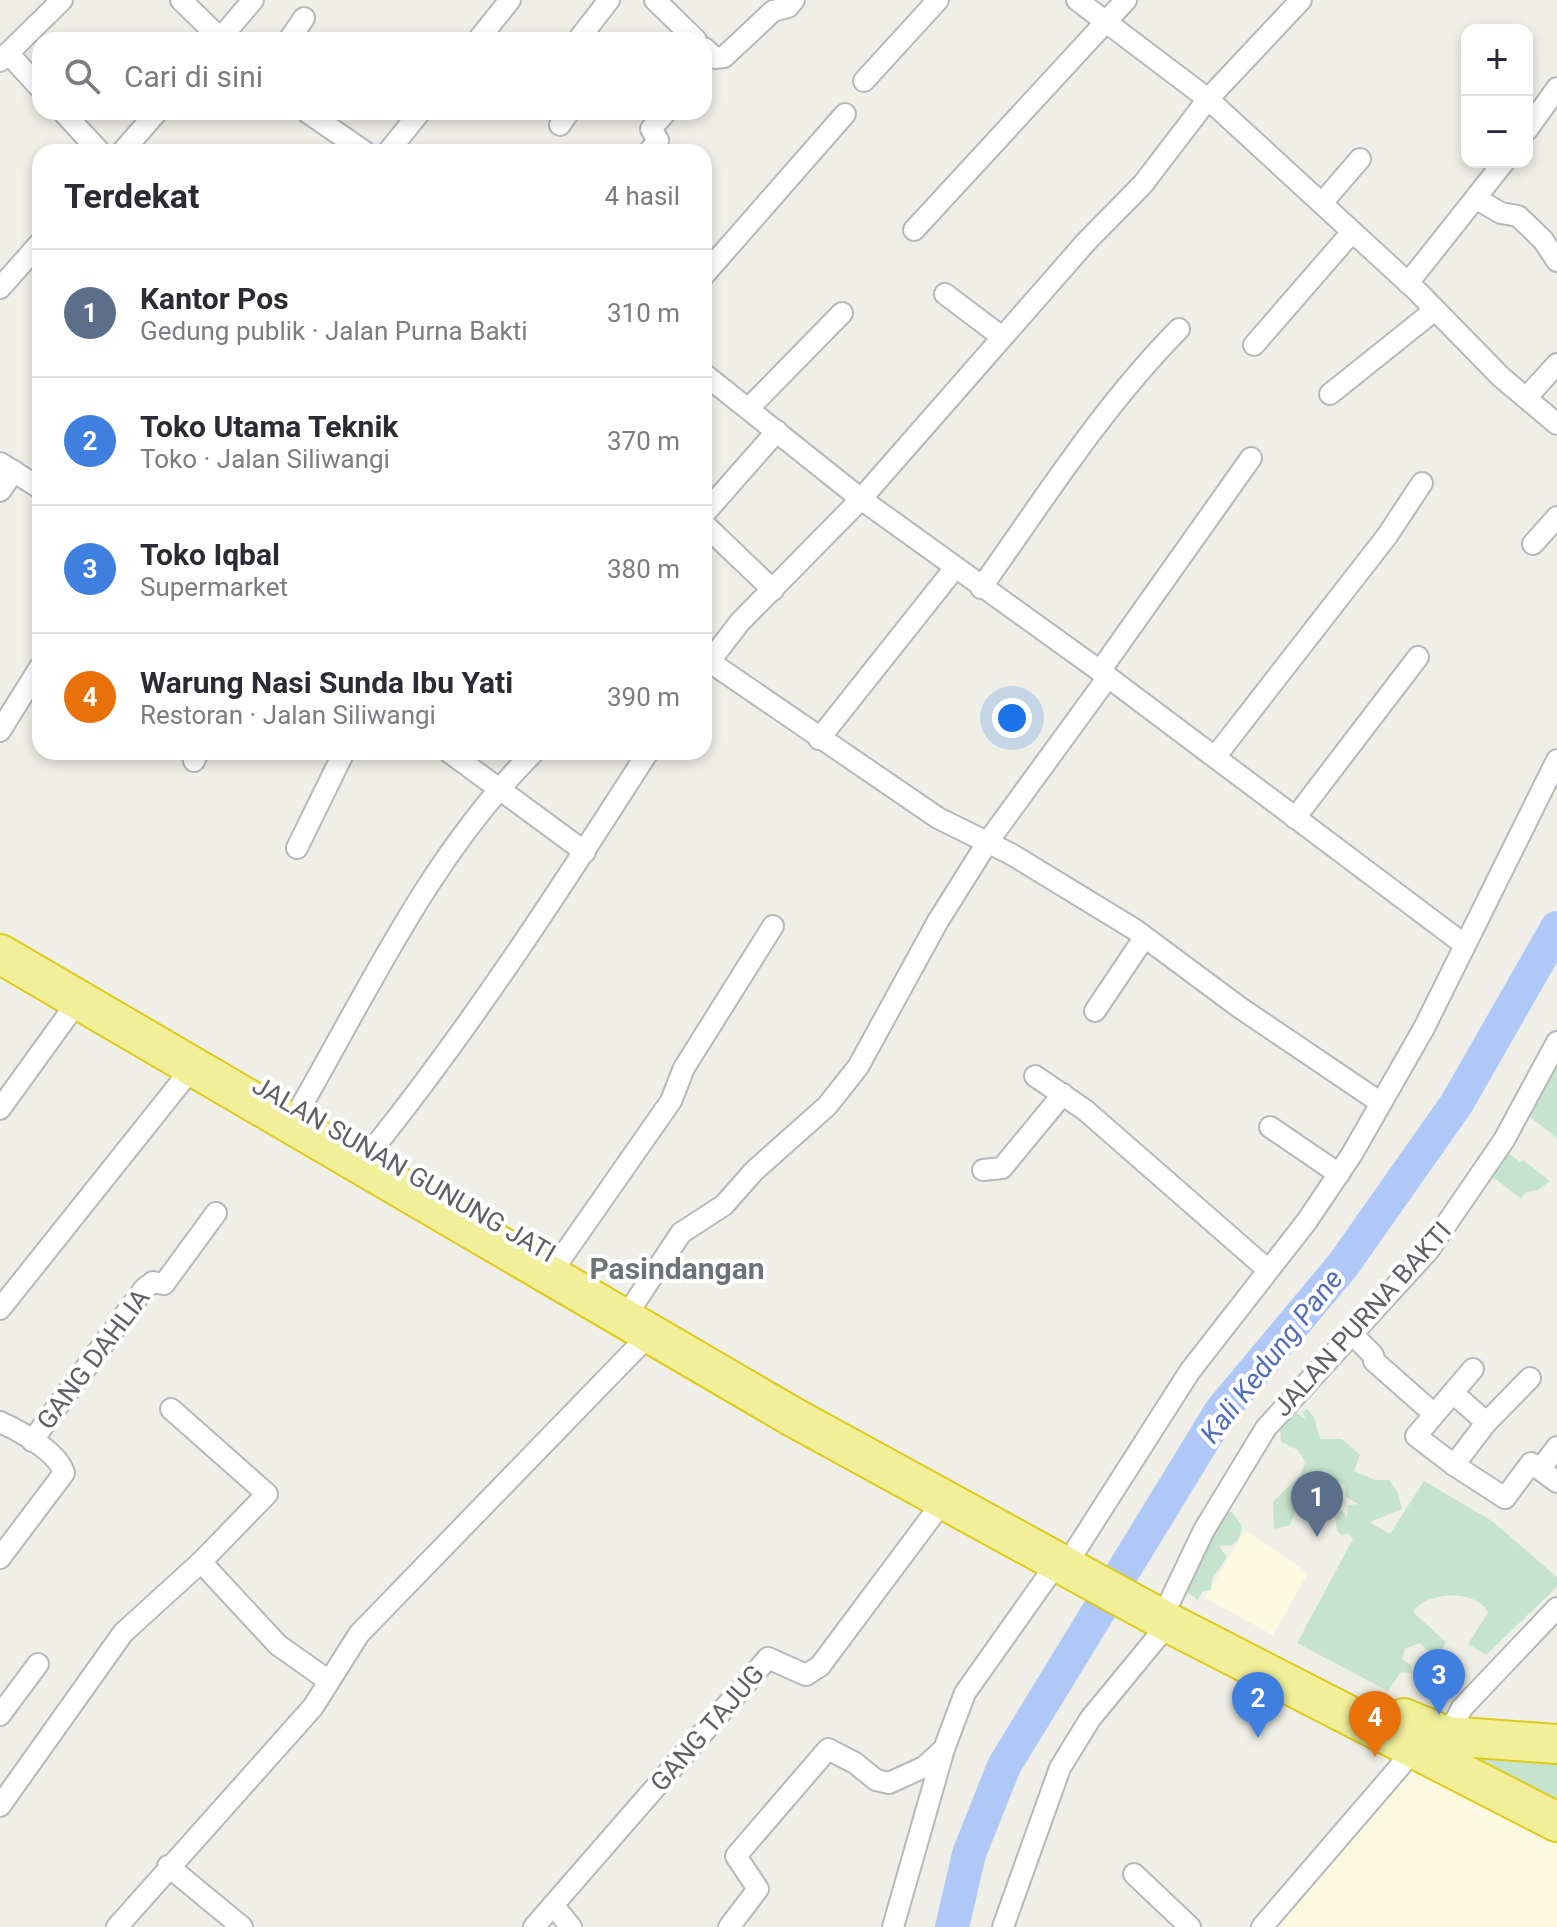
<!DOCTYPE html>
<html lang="id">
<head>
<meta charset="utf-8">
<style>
  body { margin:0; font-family:Roboto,sans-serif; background:#f2f2f3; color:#2b2b33 }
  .controls { position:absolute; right:24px; top:24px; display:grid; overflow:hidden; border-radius:16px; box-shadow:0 4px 12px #0003 }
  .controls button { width:72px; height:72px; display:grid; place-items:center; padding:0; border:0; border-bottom:2px solid #e1e1e2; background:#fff; color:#2b2b33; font:40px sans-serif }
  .you { position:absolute; left:1012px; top:718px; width:28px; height:28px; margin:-20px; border:6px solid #fff; border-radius:50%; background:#1a73e8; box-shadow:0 0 0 12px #1a73e833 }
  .badge { display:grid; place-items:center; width:52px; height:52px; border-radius:50%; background:#d86f44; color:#fff; font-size:26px; font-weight:700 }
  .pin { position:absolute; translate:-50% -66px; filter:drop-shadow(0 2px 4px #0008) }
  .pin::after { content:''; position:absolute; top:42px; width:28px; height:24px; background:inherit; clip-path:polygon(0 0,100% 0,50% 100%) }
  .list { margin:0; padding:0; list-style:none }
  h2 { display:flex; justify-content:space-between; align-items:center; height:104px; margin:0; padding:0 32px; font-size:34px }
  h2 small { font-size:26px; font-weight:400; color:#7c7c81 }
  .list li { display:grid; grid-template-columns:52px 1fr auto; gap:24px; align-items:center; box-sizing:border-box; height:128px; padding:0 32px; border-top:2px solid #e1e1e2 }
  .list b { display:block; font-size:30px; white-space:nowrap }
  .list p { margin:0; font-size:26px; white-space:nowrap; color:#7c7c81 }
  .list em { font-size:26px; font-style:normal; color:#7c7c81 }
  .icon { flex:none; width:44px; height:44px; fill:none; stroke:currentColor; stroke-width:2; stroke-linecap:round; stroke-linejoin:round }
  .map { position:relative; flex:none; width:1557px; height:1927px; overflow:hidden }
  .search { position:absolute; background:#fff; box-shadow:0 4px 12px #0003; left:32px; top:32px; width:680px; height:88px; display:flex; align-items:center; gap:20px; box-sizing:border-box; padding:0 28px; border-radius:24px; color:#7c7c81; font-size:30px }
  .panel { position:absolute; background:#fff; box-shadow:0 4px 12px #0003; left:32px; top:144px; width:680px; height:616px; border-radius:24px }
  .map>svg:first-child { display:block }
  .commercial { fill:#fbfae0 }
  .green { fill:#c6e4cd }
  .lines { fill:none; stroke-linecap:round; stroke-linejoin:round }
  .river { stroke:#afc8f7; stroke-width:34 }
  .street-casing { stroke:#b7b8bc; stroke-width:24 }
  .highway-casing { stroke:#decb18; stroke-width:42 }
  .street { stroke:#fff; stroke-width:20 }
  .highway { stroke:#f2ef9a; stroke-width:38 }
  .labels { text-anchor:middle; stroke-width:8; stroke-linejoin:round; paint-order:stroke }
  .street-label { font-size:26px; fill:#5e6066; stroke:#fff }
  .water-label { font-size:28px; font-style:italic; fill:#546fb8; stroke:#fff }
  .quarter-label { font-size:30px; font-weight:bold; fill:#6f7277; stroke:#fff }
</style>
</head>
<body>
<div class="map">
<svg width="1557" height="1927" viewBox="0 0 1557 1927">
  <rect width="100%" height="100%" fill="#efefe7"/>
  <g class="commercial">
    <polygon points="1245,1530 1308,1573 1273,1635 1205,1598"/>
    <polygon points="1408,1765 1557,1842 1557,1927 1270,1927"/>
  </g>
  <g class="green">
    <polygon points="1557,1065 1557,1138 1530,1117"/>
    <polygon points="1507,1152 1520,1162 1523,1160 1550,1181 1538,1190 1526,1192 1521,1199 1493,1177"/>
    <path d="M 1307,1409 L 1314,1417 L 1320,1439 L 1342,1439 L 1360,1455 L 1354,1471 L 1375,1480 L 1389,1480 L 1398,1493 L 1402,1509 L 1370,1522 L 1390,1534 L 1424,1481 L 1492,1521 L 1557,1577 L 1557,1587 L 1486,1655 L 1468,1644 L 1488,1613 C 1478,1589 1426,1591 1413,1612 L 1446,1642 L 1436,1659 L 1420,1643 L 1405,1649 L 1402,1659 L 1411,1665 L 1412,1673 L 1401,1672 L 1388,1691 L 1297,1643 L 1353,1539 L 1348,1533 L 1342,1535 L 1337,1531 L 1335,1516 L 1341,1510 L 1347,1518 L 1348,1505 L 1358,1504 L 1346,1497 L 1345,1485 L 1336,1481 L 1331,1502 L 1327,1503 L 1322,1495 C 1301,1498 1298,1506 1290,1525 L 1274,1529 L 1273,1502 L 1300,1475 L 1305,1462 L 1298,1450 L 1281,1442 L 1280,1427 L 1294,1411 L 1307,1420 L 1302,1412 Z"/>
    <polygon points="1232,1512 1242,1526 1239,1538 1232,1545 1219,1546 1227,1557 1212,1579 1211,1590 1203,1591 1198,1600 1183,1589 1223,1513"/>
    <polygon points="1451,1749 1557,1758 1557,1810"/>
  </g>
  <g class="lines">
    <polyline class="river" points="952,1927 969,1854 1004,1766 1221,1411 1343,1265 1457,1103 1557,928"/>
    <defs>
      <g id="street">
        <polyline points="181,0 222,40"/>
        <polyline points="655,0 696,40"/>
        <polyline points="1077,0 1208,99 1417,291 1501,377 1557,424"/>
        <polyline points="219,40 253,0"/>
        <polyline points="289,40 304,18"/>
        <polyline points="478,40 510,0"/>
        <polyline points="578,40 609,0"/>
        <polyline points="704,48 715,58 724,57 773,11 788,7 794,0"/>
        <polyline points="8,53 40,88"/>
        <polyline points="0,61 62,0"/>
        <polyline points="864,81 938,0"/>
        <polyline points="63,112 100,152"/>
        <polyline points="307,112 365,152"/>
        <polyline points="560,125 569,112"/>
        <polyline points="1527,130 1557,88"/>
        <polyline points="122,152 157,112"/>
        <polyline points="388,152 420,112"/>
        <polyline points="649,152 658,140 651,129 666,112"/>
        <polyline points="1477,199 1501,213 1518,216 1543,240 1557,261"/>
        <polyline points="1322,203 1360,159"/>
        <polyline points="914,230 1126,0"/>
        <polyline points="704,275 845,114"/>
        <polyline points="1408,283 1504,162"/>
        <polyline points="0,288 40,243"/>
        <polyline points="945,294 1002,337"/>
        <polyline points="1254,345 1352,232"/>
        <polyline points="704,374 861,499 1086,242 1143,184 1208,99 1301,0"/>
        <polyline points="1330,394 1435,310"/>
        <polyline points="1526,398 1557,364"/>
        <polyline points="749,408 842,313"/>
        <polyline points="0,463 40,488"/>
        <polyline points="0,491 14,471"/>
        <polyline points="704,514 777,431"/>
        <polyline points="704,524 773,590"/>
        <polyline points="1533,544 1557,517"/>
        <path d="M 981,588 C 1044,499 1103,406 1179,329"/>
        <polyline points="710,662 938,818 1011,854 1134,929 1239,1007 1381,1103"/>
        <polyline points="704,669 740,622 861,499 1100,671 1465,945"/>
        <polyline points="1100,671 1251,458"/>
        <polyline points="0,731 40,667"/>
        <polyline points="819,739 954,569"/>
        <polyline points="449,752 585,852"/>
        <polyline points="1215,757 1387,536 1422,483"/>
        <polyline points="194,761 198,752"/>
        <polyline points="1295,818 1418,657"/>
        <polyline points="297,848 344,752"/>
        <polyline points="1095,1011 1144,938"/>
        <polyline points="1035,1076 1085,1110 1267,1269"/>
        <polyline points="0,1109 78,1001"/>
        <path d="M 299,1110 C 370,987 432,853 534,752"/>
        <polyline points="1270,1127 1339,1174"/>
        <path d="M 372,1150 C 473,1024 561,888 648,752"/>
        <polyline points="983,1170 1002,1168 1063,1094"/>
        <polyline points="560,1260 671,1101 684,1068 773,926"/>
        <polyline points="0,1309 197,1062"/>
        <polyline points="624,1319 681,1233 724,1205 754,1171 827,1106 858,1067 938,921 987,843 1108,677"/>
        <polyline points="1351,1333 1373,1355 1374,1361 1434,1414"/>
        <polyline points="1530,1378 1486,1423 1454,1465 1505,1498 1531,1463 1557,1482"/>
        <polyline points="1453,1393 1486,1422"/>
        <path d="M 0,1422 C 20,1431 58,1452 64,1473 L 0,1558"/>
        <polyline points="32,1441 144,1289 153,1282 164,1284 216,1213"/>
        <polyline points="1454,1465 1416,1436 1473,1369"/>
        <polyline points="1541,1468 1557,1447"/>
        <polyline points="1077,1548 1190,1371 1307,1221 1352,1154 1424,1028 1557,760"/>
        <polyline points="201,1562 278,1645 329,1681"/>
        <polyline points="1171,1599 1204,1530 1266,1428 1428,1251 1504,1140 1557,1042"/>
        <polyline points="0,1715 38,1664"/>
        <polyline points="1447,1736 1462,1708 1557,1608"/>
        <polyline points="0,1806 123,1633 201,1562 267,1494 171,1409"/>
        <polyline points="168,1866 242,1927"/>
        <polyline points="1134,1874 1190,1927"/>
        <polyline points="553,1905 571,1927"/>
        <polyline points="117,1927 313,1707 359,1634 650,1334"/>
        <polyline points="534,1927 768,1658 806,1675 820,1666 944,1500"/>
        <polyline points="729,1927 758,1889 736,1856 828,1749 855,1763 876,1780 889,1783 924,1767 944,1749"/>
        <polyline points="893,1927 944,1749 965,1693 1057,1563"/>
        <polyline points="1003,1927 1060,1768 1090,1719 1169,1623"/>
        <polyline points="1262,1927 1415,1749"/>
      </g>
      <g id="highway">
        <polyline points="0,954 793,1417 1169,1623 1557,1822"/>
        <polyline points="1404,1718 1447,1736 1557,1744"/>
      </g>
    </defs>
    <use href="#street" class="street-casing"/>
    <use href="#highway" class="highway-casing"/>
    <use href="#street" class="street"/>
    <use href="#highway" class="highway"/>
  </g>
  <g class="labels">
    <g class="street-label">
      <text transform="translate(404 1169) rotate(30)" y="9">JALAN SUNAN GUNUNG JATI</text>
      <text transform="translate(1362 1319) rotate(-48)" y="9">JALAN PURNA BAKTI</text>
      <text transform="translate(93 1359) rotate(-53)" y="9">GANG DAHLIA</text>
      <text transform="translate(707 1728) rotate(-49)" y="9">GANG TAJUG</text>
    </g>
    <g class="water-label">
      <text transform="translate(1271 1356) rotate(-52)" y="10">Kali Kedung Pane</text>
    </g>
    <g class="quarter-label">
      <text x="677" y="1279">Pasindangan</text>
    </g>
  </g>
</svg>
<div class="controls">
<button>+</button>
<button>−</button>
</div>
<div class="you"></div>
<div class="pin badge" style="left:1317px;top:1537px;background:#5c6f8a">1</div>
<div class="pin badge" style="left:1258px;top:1738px;background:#3f7fe0">2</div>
<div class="pin badge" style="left:1439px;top:1715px;background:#3f7fe0">3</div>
<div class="pin badge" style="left:1375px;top:1757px;background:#e8710a">4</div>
<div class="search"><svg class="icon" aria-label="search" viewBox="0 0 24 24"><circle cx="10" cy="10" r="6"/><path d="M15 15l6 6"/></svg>Cari di sini</div>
<section class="panel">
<h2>Terdekat<small>4 hasil</small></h2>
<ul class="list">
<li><span class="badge" style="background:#5c6f8a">1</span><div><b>Kantor Pos</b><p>Gedung publik · Jalan Purna Bakti</p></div><em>310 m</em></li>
<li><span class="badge" style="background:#3f7fe0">2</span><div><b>Toko Utama Teknik</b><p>Toko · Jalan Siliwangi</p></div><em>370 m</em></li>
<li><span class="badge" style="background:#3f7fe0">3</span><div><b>Toko Iqbal</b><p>Supermarket</p></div><em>380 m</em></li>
<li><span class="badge" style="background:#e8710a">4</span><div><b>Warung Nasi Sunda Ibu Yati</b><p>Restoran · Jalan Siliwangi</p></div><em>390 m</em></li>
</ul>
</section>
</div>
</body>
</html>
